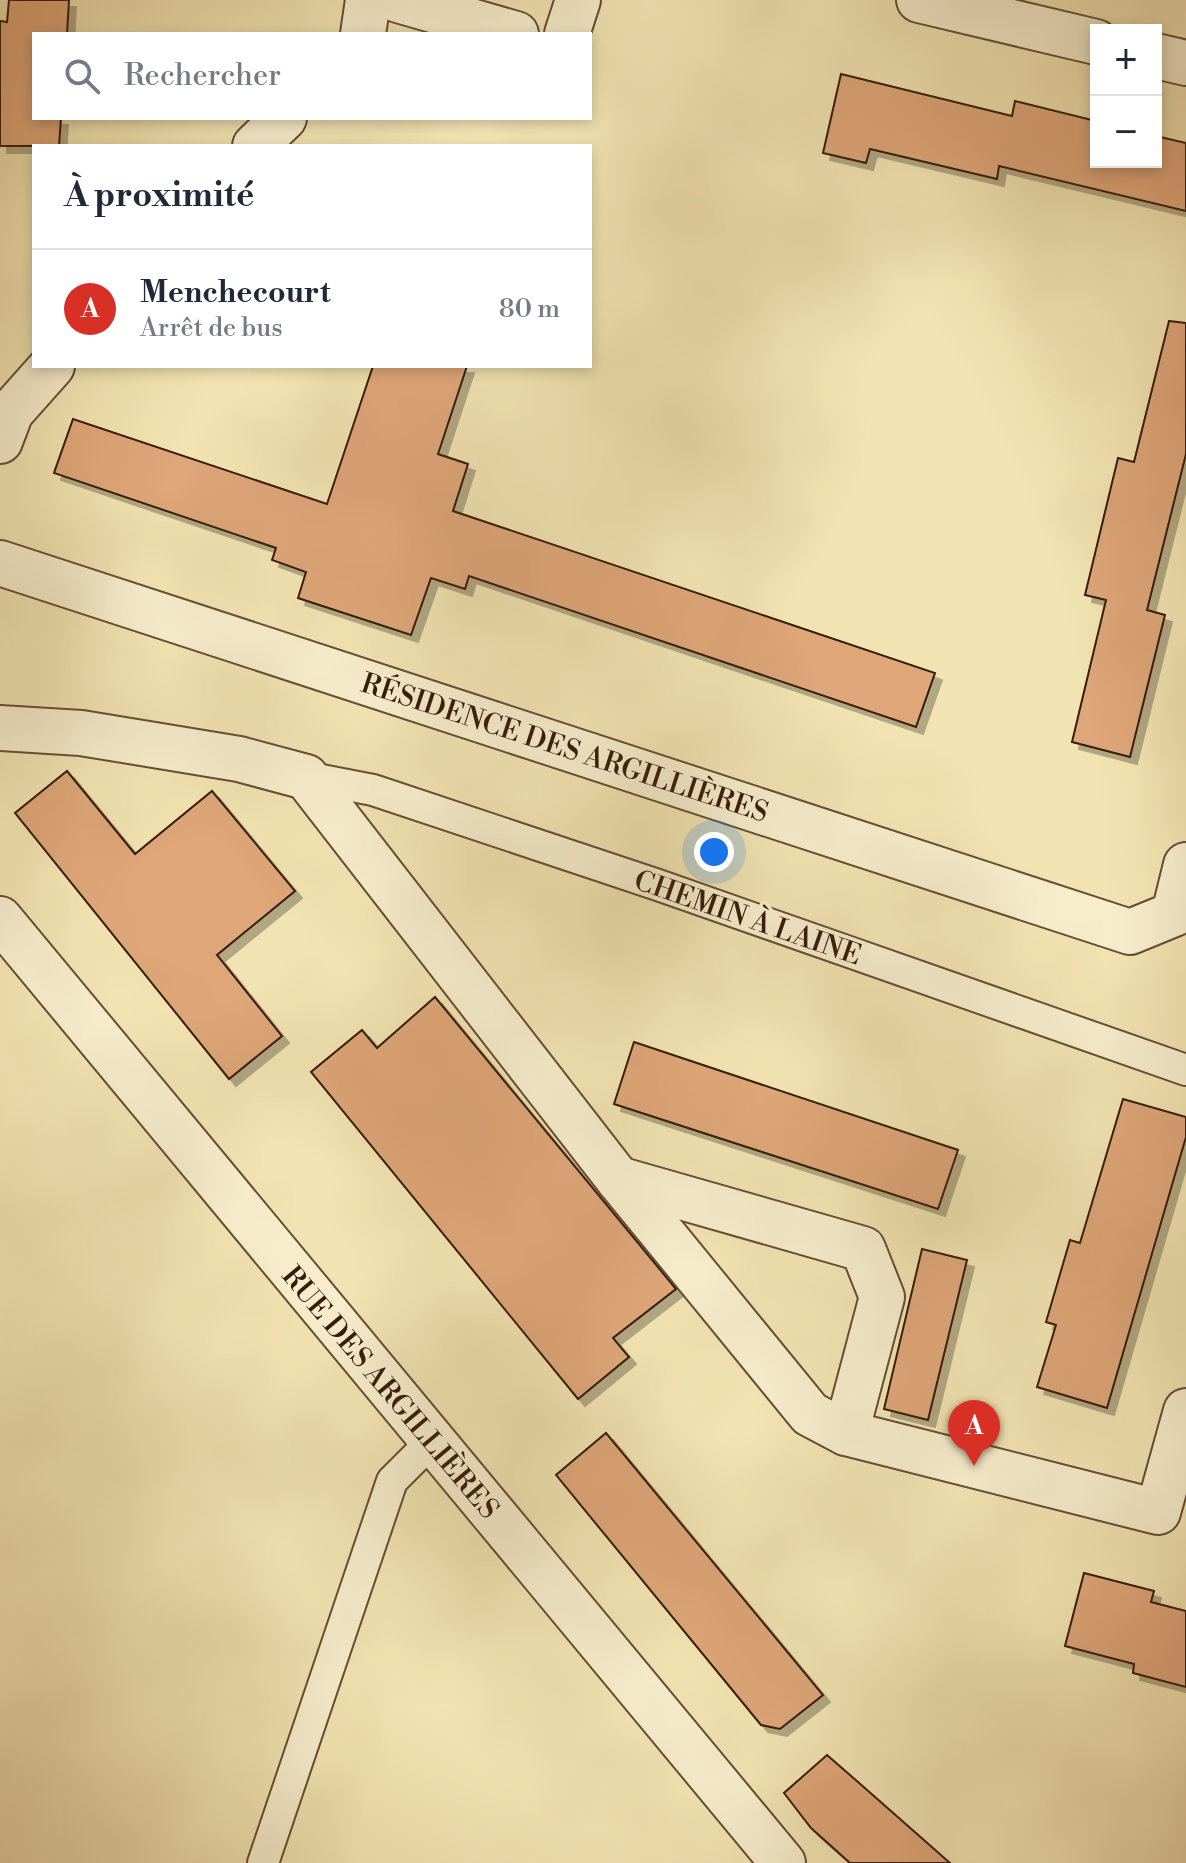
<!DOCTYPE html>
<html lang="fr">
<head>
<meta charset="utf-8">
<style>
  body { margin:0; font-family:"Libre Bodoni",serif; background:#f6f6f7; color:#1f2937 }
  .controls { position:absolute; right:24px; top:24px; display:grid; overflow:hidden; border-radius:0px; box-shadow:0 4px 12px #0003 }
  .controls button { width:72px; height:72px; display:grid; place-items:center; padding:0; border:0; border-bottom:2px solid #e0e1e3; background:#fff; color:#1f2937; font:40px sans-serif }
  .you { position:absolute; left:714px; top:852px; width:28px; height:28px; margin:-20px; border:6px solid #fff; border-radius:50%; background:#1a73e8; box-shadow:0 0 0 12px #1a73e833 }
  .badge { display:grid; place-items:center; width:52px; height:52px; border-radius:50%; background:#d93025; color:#fff; font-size:26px; font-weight:700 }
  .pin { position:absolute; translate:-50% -66px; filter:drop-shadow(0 2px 4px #0008) }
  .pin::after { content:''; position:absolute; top:42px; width:28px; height:24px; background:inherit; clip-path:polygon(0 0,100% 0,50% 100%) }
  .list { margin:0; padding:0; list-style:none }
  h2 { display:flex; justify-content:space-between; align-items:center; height:104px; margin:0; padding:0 32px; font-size:34px }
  h2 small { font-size:26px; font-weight:400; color:#747a83 }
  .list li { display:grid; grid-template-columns:52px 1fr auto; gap:24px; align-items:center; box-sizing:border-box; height:120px; padding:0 32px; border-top:2px solid #e0e1e3 }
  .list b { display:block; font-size:30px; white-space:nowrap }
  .list p { margin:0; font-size:26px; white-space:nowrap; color:#747a83 }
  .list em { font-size:26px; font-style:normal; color:#747a83 }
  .icon { flex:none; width:44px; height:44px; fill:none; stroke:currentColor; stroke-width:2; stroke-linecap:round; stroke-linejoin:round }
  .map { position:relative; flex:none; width:1186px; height:1863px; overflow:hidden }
  .search { position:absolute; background:#fff; box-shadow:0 4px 12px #0003; left:32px; top:32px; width:560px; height:88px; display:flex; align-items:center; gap:20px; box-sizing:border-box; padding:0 28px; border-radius:0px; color:#747a83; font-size:30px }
  .panel { position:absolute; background:#fff; box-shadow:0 4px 12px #0003; left:32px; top:144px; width:560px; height:224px; border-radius:0px }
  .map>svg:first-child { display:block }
  .building { fill:#dea679; stroke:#351c0a; stroke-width:2; filter:url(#shadow) }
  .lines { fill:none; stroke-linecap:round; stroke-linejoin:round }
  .lane-casing { stroke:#644e34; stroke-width:34 }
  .street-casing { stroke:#644e34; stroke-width:48 }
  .lane { stroke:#f7edcd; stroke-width:30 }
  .street { stroke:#f7edcd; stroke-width:44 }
  .labels { text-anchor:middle; stroke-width:7; stroke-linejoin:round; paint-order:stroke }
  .street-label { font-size:28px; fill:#351c0a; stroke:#f7edcd }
</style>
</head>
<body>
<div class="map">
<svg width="1186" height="1863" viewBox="0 0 1186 1863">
  <defs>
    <filter id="shadow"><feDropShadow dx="7" dy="7" stdDeviation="0" flood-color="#0004"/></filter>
  </defs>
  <rect width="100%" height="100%" fill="#f2e4b2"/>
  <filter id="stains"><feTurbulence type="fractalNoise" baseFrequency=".0025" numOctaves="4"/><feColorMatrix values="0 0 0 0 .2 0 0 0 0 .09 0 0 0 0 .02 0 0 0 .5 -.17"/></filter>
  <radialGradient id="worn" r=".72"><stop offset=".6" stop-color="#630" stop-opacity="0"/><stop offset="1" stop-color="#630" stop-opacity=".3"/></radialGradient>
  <g class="building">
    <polygon points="9,0 69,0 67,34 34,34 34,118 61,118 59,146 0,146 0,21 7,22"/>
    <polygon points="841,74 1012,116 1015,101 1096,121 1096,162 1156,162 1156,136 1186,143 1186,211 999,166 997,179 870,149 866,163 823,153"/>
    <polygon points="1169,321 1186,323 1186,454 1147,610 1165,615 1130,757 1072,742 1106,600 1085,595 1118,458 1134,462"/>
    <polygon points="373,366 467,366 438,454 468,464 453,511 935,673 916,727 469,576 465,589 431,578 411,635 298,598 306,572 272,560 276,548 54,473 73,419 327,504"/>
    <polygon points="67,771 135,854 212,791 295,891 217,955 282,1036 229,1079 15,813"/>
    <polygon points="435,997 676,1289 613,1338 629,1357 578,1399 311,1072 362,1030 377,1048"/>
    <polygon points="634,1042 958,1150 938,1209 614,1104"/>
    <polygon points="1123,1099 1186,1117 1186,1137 1107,1408 1037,1387 1056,1325 1046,1322 1070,1240 1080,1243"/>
    <polygon points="922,1249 967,1260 928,1420 884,1409"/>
    <polygon points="606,1433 823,1695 780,1729 761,1725 556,1475"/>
    <polygon points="1084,1573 1154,1591 1151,1602 1186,1611 1186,1687 1133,1673 1134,1664 1065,1646"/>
    <polygon points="827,1755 858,1782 950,1863 850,1863 811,1828 784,1793"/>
  </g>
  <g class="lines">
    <defs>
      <g id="lane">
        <polyline points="306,777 373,790 658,885 1186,1070"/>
        <polyline points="263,1863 392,1481 432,1441"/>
      </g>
      <g id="street">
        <polyline points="398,0 516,34"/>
        <polyline points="919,0 1096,42"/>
        <polyline points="363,34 368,0"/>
        <polyline points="567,34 578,0"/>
        <polyline points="1156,56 1186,63"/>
        <polyline points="255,146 284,118"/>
        <polyline points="0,441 11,412 52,366"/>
        <polyline points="0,563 1130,932 1174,914 1186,865"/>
        <polyline points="0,728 81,733 239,759 306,777 618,1179 810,1414 846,1433 1158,1512 1186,1411"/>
        <polyline points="0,919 783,1863"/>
        <polyline points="618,1179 863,1249 882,1297 846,1433"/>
      </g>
    </defs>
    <use href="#lane" class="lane-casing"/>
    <use href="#street" class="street-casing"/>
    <use href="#lane" class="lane"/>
    <use href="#street" class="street"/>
  </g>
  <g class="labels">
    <g class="street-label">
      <text transform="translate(565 747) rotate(18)" y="10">RÉSIDENCE DES ARGILLIÈRES</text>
      <text transform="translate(748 917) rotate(19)" y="10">CHEMIN À LAINE</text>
      <text transform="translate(391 1392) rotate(50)" y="10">RUE DES ARGILLIÈRES</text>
    </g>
  </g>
  <rect width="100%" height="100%" filter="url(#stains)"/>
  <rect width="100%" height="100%" fill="url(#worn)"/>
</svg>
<div class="controls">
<button>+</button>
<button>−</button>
</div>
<div class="you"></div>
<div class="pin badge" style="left:974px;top:1466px">A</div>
<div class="search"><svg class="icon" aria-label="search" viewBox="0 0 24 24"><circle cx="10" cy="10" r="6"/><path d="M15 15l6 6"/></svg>Rechercher</div>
<section class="panel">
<h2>À proximité<small></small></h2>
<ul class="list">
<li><span class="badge">A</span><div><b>Menchecourt</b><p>Arrêt de bus</p></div><em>80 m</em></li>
</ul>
</section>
</div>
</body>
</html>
